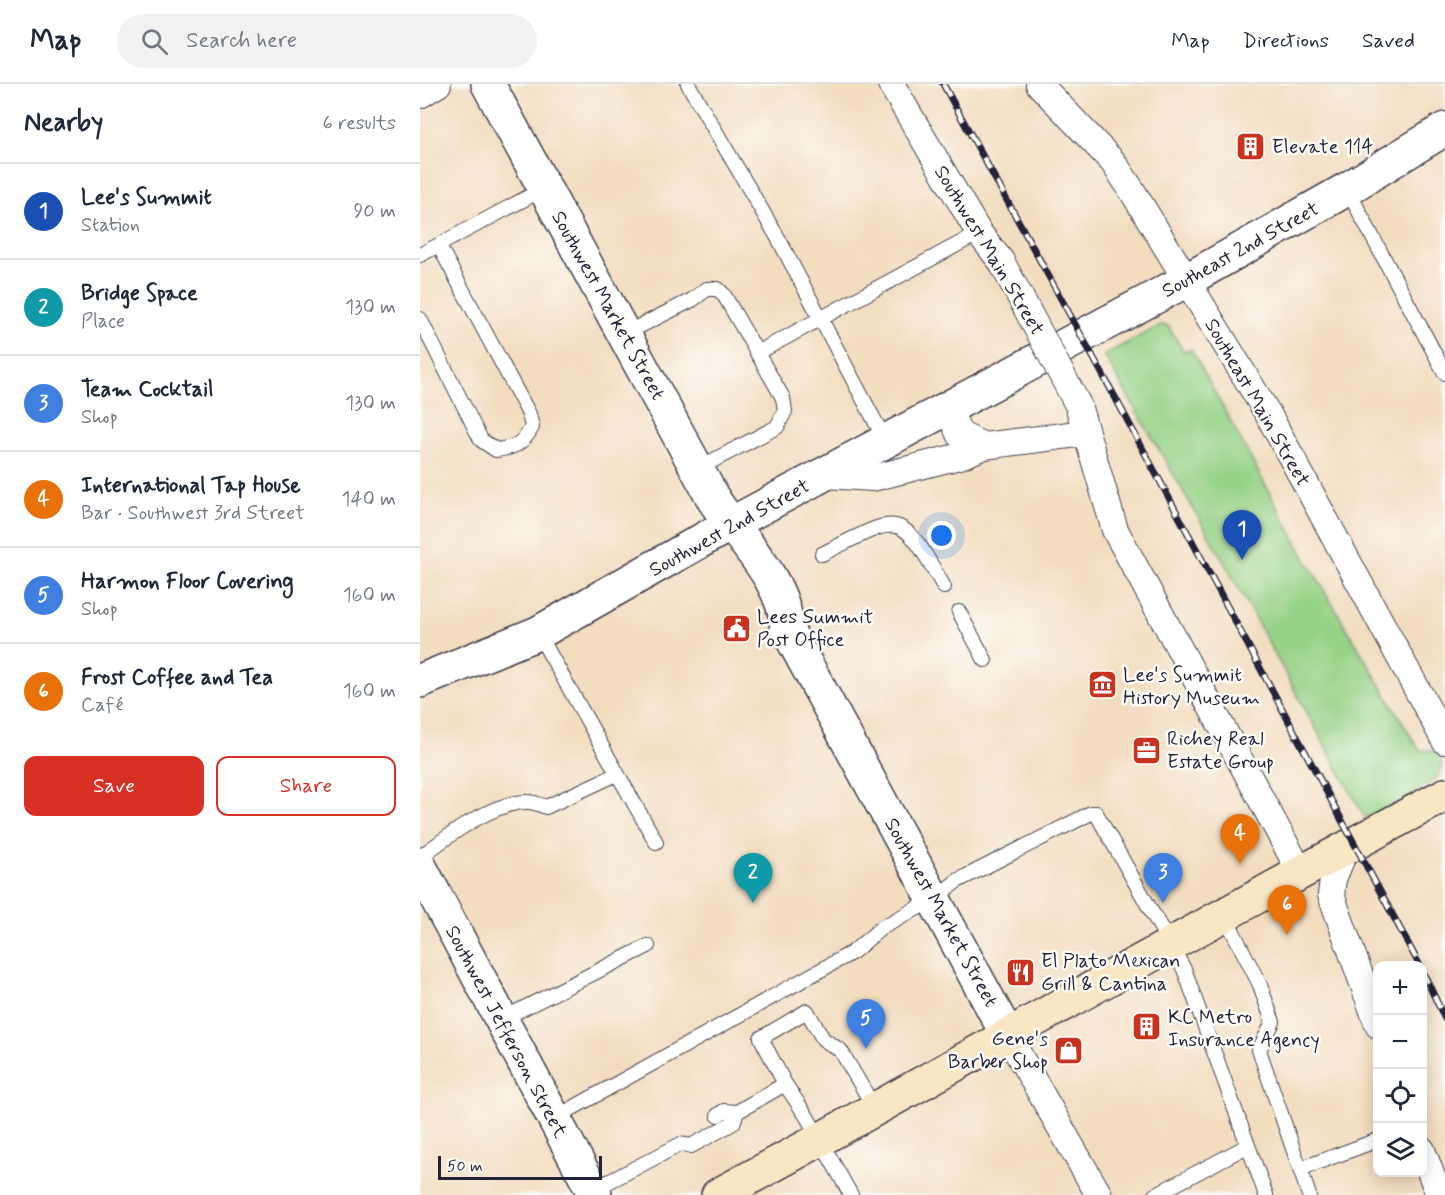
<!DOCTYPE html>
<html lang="en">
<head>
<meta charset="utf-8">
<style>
  body { margin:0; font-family:Mynerve,sans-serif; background:#f2f2f3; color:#1f2937 }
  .controls { position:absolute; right:18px; bottom:18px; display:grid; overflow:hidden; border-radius:12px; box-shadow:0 3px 15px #0003 }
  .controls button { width:54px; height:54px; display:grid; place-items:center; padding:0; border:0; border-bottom:2px solid #e0e1e3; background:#fff; color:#1f2937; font:30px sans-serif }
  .scale { position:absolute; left:18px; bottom:15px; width:164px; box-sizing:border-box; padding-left:6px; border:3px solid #22223b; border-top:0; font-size:16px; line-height:21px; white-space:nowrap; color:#22223b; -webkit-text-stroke:4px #fdfcf7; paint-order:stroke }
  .you { position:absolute; left:522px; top:452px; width:21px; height:21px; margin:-15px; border:4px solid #fff; border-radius:50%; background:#1a73e8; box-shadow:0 0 0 9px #1a73e833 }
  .badge { display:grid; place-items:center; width:39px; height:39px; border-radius:50%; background:#d93025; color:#fff; font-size:20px; font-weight:700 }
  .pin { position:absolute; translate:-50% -50px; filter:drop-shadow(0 2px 3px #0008) }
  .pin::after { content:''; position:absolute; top:32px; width:21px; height:18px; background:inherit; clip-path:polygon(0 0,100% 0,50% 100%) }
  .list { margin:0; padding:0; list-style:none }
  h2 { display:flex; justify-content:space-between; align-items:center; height:78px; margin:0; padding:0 24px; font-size:26px }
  h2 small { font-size:20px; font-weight:400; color:#747a83 }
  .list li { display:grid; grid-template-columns:39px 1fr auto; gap:18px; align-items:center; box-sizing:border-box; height:96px; padding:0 24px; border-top:2px solid #e0e1e3 }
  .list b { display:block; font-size:22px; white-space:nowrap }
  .list p { margin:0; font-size:20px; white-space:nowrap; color:#747a83 }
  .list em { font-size:20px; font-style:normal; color:#747a83 }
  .actions { display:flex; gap:12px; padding:18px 24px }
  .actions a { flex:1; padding:14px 0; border:2px solid #d93025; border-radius:12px; text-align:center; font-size:21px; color:#d93025 }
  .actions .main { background:#d93025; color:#fff }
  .icon { flex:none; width:33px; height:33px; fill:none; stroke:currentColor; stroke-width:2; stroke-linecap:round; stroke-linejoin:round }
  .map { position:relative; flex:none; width:1025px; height:1111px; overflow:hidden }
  header { display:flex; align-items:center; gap:36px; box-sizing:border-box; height:84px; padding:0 30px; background:#fff; border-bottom:2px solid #e0e1e3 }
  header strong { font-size:28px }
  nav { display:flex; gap:33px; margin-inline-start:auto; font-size:21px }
  .search { width:420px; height:54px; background:#f2f2f3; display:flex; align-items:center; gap:15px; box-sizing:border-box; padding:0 21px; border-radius:33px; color:#747a83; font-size:22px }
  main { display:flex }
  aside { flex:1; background:#fff }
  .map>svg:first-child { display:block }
  .green { fill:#96d287; stroke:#5c7a61; stroke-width:1.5 }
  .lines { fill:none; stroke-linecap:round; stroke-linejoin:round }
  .service-casing { stroke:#413e4f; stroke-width:16 }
  .minor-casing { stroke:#413e4f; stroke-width:28 }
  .tertiary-casing { stroke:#413e4f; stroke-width:36 }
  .secondary-casing { stroke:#413e4f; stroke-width:36 }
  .service { stroke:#fff; stroke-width:14 }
  .minor { stroke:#fff; stroke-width:26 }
  .tertiary { stroke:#fff; stroke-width:33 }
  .secondary { stroke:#f9e7c3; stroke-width:33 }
  .rail-casing { stroke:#22223b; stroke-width:7 }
  .rail { stroke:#fdfcf7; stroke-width:4.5; stroke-dasharray:14; stroke-linecap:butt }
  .minor-bridge-casing { stroke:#413e4f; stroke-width:28; stroke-linecap:butt }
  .minor-bridge { stroke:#fff; stroke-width:26 }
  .labels { text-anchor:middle; stroke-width:5; stroke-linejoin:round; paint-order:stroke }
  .poi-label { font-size:20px; fill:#22223b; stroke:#fdfcf7; text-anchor:start }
  .street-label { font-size:20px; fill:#22223b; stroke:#fdfcf7 }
</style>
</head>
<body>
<header>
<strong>Map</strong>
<div class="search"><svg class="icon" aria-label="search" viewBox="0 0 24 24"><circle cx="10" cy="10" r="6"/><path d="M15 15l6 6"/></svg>Search here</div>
<nav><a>Map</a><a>Directions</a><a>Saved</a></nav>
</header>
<main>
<aside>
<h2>Nearby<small>6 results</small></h2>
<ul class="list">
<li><span class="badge" style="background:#1a4fb4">1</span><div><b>Lee's Summit</b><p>Station</p></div><em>90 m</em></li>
<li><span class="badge" style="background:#0f9aa8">2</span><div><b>Bridge Space</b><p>Place</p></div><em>130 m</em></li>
<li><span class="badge" style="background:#3f7fe0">3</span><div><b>Team Cocktail</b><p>Shop</p></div><em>130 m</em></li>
<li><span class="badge" style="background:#e8710a">4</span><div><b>International Tap House</b><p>Bar · Southwest 3rd Street</p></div><em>140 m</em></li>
<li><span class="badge" style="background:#3f7fe0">5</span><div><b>Harmon Floor Covering</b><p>Shop</p></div><em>160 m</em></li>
<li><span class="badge" style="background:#e8710a">6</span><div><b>Frost Coffee and Tea</b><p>Café</p></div><em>160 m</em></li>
</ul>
<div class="actions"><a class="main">Save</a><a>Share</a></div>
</aside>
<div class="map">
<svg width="1025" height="1111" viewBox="0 0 1025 1111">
  <rect width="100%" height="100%" fill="#fdfcf7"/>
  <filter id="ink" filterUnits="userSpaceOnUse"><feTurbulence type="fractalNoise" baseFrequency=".0167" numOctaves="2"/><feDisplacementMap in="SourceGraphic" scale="12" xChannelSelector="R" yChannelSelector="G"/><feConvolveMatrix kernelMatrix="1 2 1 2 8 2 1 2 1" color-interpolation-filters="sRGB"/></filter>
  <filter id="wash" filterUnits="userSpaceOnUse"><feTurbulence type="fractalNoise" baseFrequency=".008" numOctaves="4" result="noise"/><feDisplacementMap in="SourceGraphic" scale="24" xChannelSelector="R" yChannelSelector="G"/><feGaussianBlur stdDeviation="1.35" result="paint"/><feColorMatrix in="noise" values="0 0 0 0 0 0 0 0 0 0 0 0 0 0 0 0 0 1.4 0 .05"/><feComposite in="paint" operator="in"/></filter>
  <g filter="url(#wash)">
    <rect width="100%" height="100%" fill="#f2ddbf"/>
    <path class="green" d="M 741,241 L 748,242 L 764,268 L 771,265 L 888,479 L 999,666 L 1019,667 C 1022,674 1023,682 1019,690 C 1010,706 962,725 945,734 L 798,467 L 684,271 Z"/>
  </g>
  <g filter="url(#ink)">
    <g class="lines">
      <defs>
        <g id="service">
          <polyline points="268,0 358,154 466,358"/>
          <polyline points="927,105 1025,289"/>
          <polyline points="0,171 125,104"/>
          <path d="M 0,235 L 61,356 L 76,366 C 94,364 104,359 112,343 L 109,330 L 19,162"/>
          <polyline points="204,250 272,216 287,205 298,205 304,211 363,314 365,327 357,343 277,385"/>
          <polyline points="337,269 559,149"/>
          <path d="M 402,470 C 481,431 479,423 524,503"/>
          <polyline points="539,528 565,576"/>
          <polyline points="118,549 236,758"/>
          <path d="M 0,773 C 27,753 73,717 108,718 C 114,718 121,721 126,723 L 197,690"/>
          <polyline points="804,830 840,901 853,938 839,966 889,1111"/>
          <polyline points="82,935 228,862"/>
          <polyline points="365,1000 341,954 387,927 403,955 421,967 455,1025"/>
          <polyline points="298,1031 304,1027 317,1028"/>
          <polyline points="133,1035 433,868 461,844 514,815 537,797 671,729 676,729 764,885 846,1111"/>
          <polyline points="880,1085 958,1056"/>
          <polyline points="173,1106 261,1060 271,1062 313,1039 317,1028 365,1000 387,1033 431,1111"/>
          <polyline points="735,1111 827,1062"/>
        </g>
        <g id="minor">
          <polyline points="471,0 559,149 581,177 604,220"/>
          <polyline points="619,0 693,78 711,105 848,330 1025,657"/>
          <polyline points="0,11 18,0"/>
          <polyline points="658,321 695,446 880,787"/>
          <polyline points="529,324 539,350 564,362"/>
          <polyline points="405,391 453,394 540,372 564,362 665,349"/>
          <polyline points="926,764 913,795 911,811 958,941"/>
          <polyline points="588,952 679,1111"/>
          <polyline points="1002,1066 1019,1111"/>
        </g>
        <g id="tertiary">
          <path d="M 68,0 L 294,416 C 319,455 365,496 367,545 L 588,952"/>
          <polyline points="0,597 118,549 307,442 767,196 927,105 1025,45"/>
          <polyline points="0,783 175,1111"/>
        </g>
        <path id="secondary" d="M 298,1111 C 542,980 780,840 1025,711"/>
      </defs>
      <use href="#service" class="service-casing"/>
      <use href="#minor" class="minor-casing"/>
      <use href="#tertiary" class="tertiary-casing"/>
      <use href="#secondary" class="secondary-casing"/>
      <use href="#service" class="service"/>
      <use href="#minor" class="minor"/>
      <use href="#tertiary" class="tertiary"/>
      <use href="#secondary" class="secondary"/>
      <defs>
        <g id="rail">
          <polyline points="523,0 689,302 1000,882"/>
          <polyline points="1002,886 1025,935"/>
        </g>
      </defs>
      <use href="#rail" class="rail-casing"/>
      <use href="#rail" class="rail"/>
      <defs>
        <polyline id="minor-bridge" points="604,220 658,321"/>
      </defs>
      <use href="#minor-bridge" class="minor-bridge-casing"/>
      <use href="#minor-bridge" class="minor-bridge"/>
    </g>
  </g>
  <defs>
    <symbol id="building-square" viewBox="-11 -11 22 22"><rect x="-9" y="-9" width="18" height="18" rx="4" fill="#c8321e" stroke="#fdfcf7"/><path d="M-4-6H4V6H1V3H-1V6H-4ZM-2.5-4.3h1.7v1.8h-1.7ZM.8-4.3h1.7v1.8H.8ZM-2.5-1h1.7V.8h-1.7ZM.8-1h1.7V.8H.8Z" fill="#fff"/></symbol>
    <symbol id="civic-square" viewBox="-11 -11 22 22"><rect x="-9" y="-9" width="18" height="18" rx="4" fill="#c8321e" stroke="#fdfcf7"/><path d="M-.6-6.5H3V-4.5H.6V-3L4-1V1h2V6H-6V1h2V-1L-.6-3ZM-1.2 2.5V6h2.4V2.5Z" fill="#fff"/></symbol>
    <symbol id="museum-square" viewBox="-11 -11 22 22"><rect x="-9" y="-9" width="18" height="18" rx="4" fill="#c8321e" stroke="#fdfcf7"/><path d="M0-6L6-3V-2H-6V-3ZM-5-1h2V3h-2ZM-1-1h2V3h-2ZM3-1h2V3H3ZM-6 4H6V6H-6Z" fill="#fff"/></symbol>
    <symbol id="office-square" viewBox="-11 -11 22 22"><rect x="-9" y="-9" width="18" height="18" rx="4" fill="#c8321e" stroke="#fdfcf7"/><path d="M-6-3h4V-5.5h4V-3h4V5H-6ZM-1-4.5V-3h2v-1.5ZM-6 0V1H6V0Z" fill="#fff"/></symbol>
    <symbol id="restaurant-square" viewBox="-11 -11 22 22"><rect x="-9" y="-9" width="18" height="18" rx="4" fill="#c8321e" stroke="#fdfcf7"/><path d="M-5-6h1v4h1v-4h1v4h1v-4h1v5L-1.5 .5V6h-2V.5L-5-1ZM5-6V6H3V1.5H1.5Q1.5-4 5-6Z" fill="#fff"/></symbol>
    <symbol id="shop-square" viewBox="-11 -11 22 22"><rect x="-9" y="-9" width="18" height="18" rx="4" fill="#c8321e" stroke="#fdfcf7"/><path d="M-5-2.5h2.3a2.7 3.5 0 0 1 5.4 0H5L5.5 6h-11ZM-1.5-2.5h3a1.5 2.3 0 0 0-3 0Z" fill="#fff"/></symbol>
  </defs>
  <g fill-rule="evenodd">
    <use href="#building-square" x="814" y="46" width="33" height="33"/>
    <use href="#civic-square" x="300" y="528" width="33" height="33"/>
    <use href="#museum-square" x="666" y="584" width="33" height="33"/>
    <use href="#office-square" x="710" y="650" width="33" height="33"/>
    <use href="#restaurant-square" x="584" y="872" width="33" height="33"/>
    <use href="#building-square" x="710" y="926" width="33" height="33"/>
    <use href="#shop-square" x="632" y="950" width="33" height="33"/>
  </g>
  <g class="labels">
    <g class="poi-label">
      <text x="852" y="69">Elevate 114</text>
      <text x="337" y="539">Lees Summit<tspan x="337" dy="23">Post Office</tspan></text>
      <text x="703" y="597">Lee's Summit<tspan x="703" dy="23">History Museum</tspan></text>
      <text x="747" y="661">Richey Real<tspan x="747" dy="23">Estate Group</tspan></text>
      <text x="621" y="883">El Plato Mexican<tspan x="621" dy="23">Grill &amp; Cantina</tspan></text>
      <text x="748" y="939">KC Metro<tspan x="748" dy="23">Insurance Agency</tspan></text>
      <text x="628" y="961" text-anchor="end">Gene's<tspan x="628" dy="23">Barber Shop</tspan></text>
    </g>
    <g class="street-label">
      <text transform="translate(820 165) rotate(-29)" y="7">Southeast 2nd Street</text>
      <text transform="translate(570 166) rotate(59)" y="7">Southwest Main Street</text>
      <text transform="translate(189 221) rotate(61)" y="7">Southwest Market Street</text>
      <text transform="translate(838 318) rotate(60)" y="7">Southeast Main Street</text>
      <text transform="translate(309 443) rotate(-29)" y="7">Southwest 2nd Street</text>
      <text transform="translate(522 828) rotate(61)" y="7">Southwest Market Street</text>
      <text transform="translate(87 947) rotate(62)" y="7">Southwest Jefferson Street</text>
    </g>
  </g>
</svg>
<div class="controls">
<button>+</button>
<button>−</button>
<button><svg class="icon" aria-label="locate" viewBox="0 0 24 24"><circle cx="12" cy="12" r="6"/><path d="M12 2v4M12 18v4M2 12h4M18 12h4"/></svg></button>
<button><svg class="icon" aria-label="layers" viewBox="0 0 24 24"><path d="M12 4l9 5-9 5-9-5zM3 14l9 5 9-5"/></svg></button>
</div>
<div class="scale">50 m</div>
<div class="you"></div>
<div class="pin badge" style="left:822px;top:476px;background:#1a4fb4">1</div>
<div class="pin badge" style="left:333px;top:819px;background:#0f9aa8">2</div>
<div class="pin badge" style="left:743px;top:819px;background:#3f7fe0">3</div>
<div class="pin badge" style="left:820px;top:780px;background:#e8710a">4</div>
<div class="pin badge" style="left:446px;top:965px;background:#3f7fe0">5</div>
<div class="pin badge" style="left:867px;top:851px;background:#e8710a">6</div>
</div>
</main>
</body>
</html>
